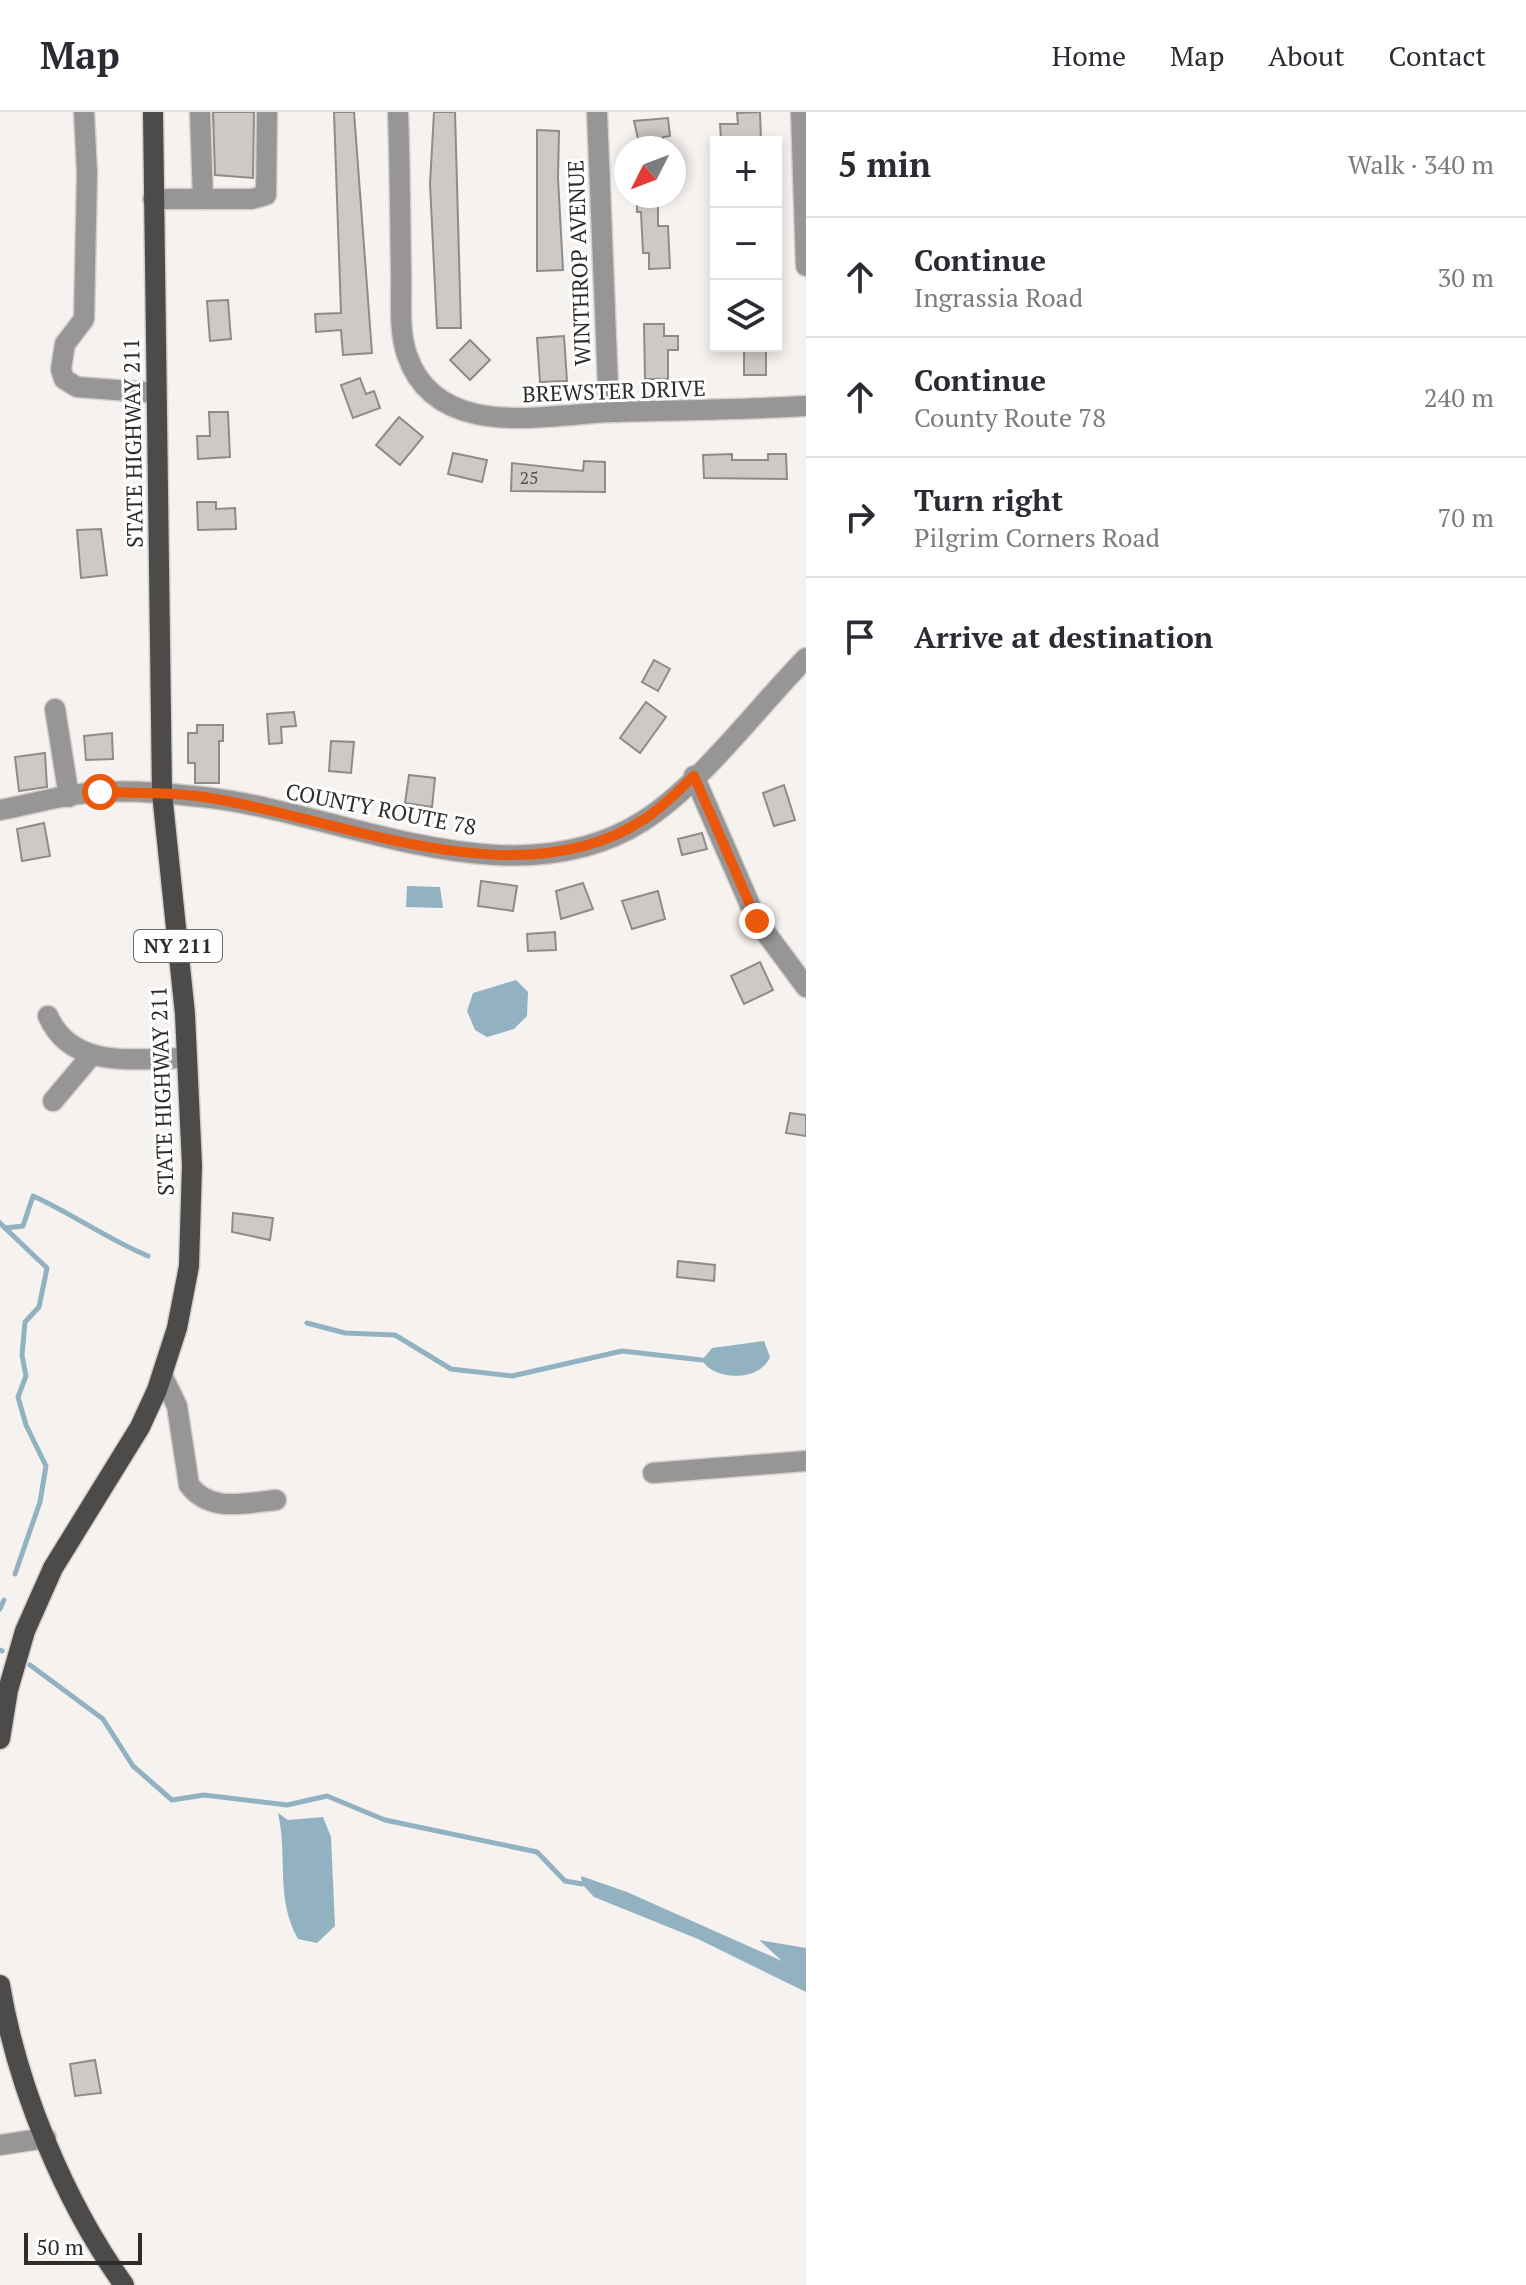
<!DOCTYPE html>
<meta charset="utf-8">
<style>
body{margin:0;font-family:"PT Serif",serif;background:#f7f7f7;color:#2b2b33}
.controls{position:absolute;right:24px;top:24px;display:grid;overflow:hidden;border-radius:0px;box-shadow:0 4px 12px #0003}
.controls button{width:72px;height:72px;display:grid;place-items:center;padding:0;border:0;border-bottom:2px solid #e1e1e2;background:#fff;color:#2b2b33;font:40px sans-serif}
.compass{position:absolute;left:614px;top:24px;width:72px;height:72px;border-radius:50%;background:#fff;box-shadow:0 4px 12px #0003;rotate:228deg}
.scale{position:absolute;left:24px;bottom:20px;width:118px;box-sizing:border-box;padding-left:8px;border:4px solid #2e2d2c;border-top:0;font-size:22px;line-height:28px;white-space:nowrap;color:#2e2d2c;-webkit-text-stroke:6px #fff;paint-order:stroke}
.stop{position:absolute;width:24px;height:24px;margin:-18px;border:6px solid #ea580c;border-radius:50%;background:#fff}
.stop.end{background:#ea580c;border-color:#fff;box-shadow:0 2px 8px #0008}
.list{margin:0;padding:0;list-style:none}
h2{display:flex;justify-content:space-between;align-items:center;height:104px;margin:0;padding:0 32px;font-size:34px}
h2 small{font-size:26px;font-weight:400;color:#7c7c81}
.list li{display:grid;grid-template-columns:52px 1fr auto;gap:24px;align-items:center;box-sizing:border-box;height:120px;padding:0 32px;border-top:2px solid #e1e1e2}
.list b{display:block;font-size:30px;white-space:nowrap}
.list p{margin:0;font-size:26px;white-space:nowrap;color:#7c7c81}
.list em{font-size:26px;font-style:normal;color:#7c7c81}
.icon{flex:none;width:44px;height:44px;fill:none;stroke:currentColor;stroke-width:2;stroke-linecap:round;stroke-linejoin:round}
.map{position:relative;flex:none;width:806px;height:2173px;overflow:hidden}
header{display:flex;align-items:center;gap:48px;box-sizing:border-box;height:112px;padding:0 40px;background:#fff;border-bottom:2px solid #e1e1e2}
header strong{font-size:38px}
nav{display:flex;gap:44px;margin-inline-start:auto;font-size:28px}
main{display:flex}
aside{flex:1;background:#fff}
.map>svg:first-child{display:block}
.water{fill:#93b2c1}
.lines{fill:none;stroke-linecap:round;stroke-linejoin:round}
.stream{stroke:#93b2c1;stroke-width:5}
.building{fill:#ccc9c7;stroke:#8e8b89;stroke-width:2}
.minor-casing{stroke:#d2cfcd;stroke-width:23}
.major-casing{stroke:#d2cfcd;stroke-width:23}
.minor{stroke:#979595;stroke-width:20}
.major{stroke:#4d4b4a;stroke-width:20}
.route{stroke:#ea580c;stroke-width:10}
.labels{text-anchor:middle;stroke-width:6;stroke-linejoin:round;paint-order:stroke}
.number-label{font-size:18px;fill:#565453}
.shield{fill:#fff;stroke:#6d6c6b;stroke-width:2}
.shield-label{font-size:20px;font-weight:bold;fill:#2e2d2c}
.street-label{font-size:22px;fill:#2e2d2c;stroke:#fff}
</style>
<header>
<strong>Map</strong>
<nav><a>Home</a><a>Map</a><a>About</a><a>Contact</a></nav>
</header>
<main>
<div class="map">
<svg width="806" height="2173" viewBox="0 0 806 2173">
<rect width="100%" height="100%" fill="#f6f2f0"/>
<!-- water -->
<g class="water">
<polygon points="407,774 440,775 443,796 406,795"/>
<polygon points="516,868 528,880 527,904 514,917 487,925 475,918 467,899 473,881"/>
<path d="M764 1229 770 1245C761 1269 714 1270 702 1248L712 1236Z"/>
<path d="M278 1701 288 1708 323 1705 331 1725 335 1814 317 1831 298 1827C275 1786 288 1745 278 1701Z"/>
<polygon points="581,1764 627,1780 782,1849 759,1828 806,1836 806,1880 698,1827 594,1785 582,1772"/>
</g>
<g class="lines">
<!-- stream -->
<g class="stream">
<path d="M0 1111 5 1116 23 1114 33 1084C73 1102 107 1127 148 1144"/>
<polyline points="5,1116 47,1156 39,1195 25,1210 22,1243 26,1264 18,1285 26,1313 46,1354 40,1390 15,1462"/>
<polyline points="307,1211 345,1221 395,1223 451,1257 512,1264 622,1239 702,1248"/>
<polyline points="0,1497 4,1488"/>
<polyline points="0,1538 2,1539"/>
<polyline points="30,1553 103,1607 133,1654 172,1688 204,1683 287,1693 327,1684 385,1708 537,1740 565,1769 582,1772"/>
</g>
</g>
<!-- building -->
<g class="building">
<polygon points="213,0 254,0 253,66 215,63"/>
<polygon points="334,0 354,0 372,241 343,243 341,218 316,220 315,202 341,201"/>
<polygon points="434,0 455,0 461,216 437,216 430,72"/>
<polygon points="760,0 761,30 721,26 720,12 738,12 737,1"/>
<polygon points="668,6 670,24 663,25 663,36 640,36 634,9"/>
<polygon points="537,18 559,19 558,66 563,158 537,159"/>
<polygon points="637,84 658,84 658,114 668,114 670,156 649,157 649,141 643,141 641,100 637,100"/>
<polygon points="228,188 231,227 210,229 207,189"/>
<polygon points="644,212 664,212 664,224 678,224 678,238 668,238 668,267 645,267"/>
<polygon points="564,224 567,269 540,270 537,226"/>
<polygon points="470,228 490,248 470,268 450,248"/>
<rect x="744" y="234" width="22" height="29"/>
<polygon points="360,266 366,282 374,279 380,296 353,306 341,273"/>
<polygon points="209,300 228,300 230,345 198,347 197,324 210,324"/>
<polygon points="399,305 423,325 400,353 376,333"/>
<polygon points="453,341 487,348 482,370 448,362"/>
<polygon points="732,342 732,348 768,348 768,342 786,342 787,367 704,366 703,343"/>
<polygon points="584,349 605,350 605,380 511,379 512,351 583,359"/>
<polygon points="197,390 216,390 216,397 235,396 236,417 198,418"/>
<polygon points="101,417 107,463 81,466 77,418"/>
<polygon points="654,548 670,557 658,579 642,570"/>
<polygon points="646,590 666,605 640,641 620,626"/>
<polygon points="294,600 296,614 281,615 282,631 269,632 267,602"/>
<polygon points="197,613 223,613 223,629 219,629 219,671 195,671 195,651 188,651 188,621 197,621"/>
<polygon points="112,621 113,647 86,648 84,624"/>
<polygon points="331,629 354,630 351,661 329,659"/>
<polygon points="45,641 47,675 19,679 15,645"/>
<polygon points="409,663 435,666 432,695 405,691"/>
<polygon points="784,673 795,708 774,714 763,681"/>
<polygon points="44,711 50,744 22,749 17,717"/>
<polygon points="702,721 707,737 682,743 678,727"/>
<polygon points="481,769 517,774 513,799 478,794"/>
<polygon points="583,771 593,797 561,807 556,779"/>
<polygon points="658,779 665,807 632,817 622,789"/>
<polygon points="555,820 556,838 528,839 527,822"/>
<polygon points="760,850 773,878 744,892 731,864"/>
<polygon points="790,1001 806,1003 806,1024 786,1021"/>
<polygon points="233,1101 273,1106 270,1128 232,1120"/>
<polygon points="678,1149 715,1153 714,1169 677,1165"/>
<polygon points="95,1948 101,1981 75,1984 70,1952"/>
</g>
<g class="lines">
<!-- minor casing -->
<g class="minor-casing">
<g id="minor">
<polyline points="84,0 87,61 84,207 65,232 61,257 64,267 77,275 156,281"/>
<polyline points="200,0 203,87"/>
<path d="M398 0C400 53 400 106 401 158 402 185 398 217 407 243 436 329 544 303 611 300 676 298 741 298 806 294"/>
<polyline points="597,0 609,300"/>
<polyline points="801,0 806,154"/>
<polyline points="153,87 252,87 266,83 267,0"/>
<polyline points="55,597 69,685"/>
<polyline points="694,664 757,809 806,875"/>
<path d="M0 698C33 692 68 681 102 680 138 678 175 682 211 686 346 703 514 791 643 709 701 672 757 596 806 546"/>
<path d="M48 904C72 959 137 946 187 946"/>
<polyline points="53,989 90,945"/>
<path d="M162 1263 177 1294 189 1373C210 1401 245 1391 276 1388"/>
<polyline points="653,1361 806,1349"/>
<polyline points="0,2033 46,2026"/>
</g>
</g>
<!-- major casing -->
<g class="major-casing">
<g id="major">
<polyline points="0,1627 8,1578 25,1519 53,1456 140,1315 157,1278 177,1216 189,1154 192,1053 185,902 162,681 153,0"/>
<path d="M0 1873C17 1975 64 2089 124 2173"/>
</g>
</g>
<!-- minor -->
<use href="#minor" class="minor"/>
<!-- major -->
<use href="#major" class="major"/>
</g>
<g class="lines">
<!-- route -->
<path class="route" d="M100 680C139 681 178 680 216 687 345 709 521 788 643 708 662 696 678 679 694 664L757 809"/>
</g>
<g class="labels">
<!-- number labels -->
<g class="number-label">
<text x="529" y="372">25</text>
</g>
<!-- shield labels -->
<rect class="shield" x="134" y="818" width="88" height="32" rx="6"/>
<g class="shield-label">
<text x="178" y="841">NY 211</text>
</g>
<!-- street labels -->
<g class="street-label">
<text transform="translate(579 151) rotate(-92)" y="8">WINTHROP AVENUE</text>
<text transform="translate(614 279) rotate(-2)" y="8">BREWSTER DRIVE</text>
<text transform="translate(133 331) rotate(-91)" y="8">STATE HIGHWAY 211</text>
<text transform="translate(381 697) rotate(11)" y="8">COUNTY ROUTE 78</text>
<text transform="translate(162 979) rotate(-92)" y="8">STATE HIGHWAY 211</text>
</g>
</g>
</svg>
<div class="controls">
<button>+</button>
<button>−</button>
<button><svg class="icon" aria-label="layers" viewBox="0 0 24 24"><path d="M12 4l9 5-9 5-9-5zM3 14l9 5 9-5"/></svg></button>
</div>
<svg class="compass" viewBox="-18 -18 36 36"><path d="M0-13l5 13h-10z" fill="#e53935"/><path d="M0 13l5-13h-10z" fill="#7c7c81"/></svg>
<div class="scale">50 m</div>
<div class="stop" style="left:100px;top:680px"></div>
<div class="stop end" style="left:757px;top:809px"></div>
</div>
<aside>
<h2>5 min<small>Walk · 340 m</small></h2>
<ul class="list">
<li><svg class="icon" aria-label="ahead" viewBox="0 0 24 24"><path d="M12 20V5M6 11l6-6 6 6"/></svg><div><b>Continue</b><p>Ingrassia Road</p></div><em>30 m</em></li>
<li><svg class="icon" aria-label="ahead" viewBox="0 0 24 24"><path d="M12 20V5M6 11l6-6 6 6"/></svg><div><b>Continue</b><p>County Route 78</p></div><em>240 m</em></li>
<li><svg class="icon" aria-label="right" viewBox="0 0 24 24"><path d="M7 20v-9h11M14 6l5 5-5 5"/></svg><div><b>Turn right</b><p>Pilgrim Corners Road</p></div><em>70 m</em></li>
<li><svg class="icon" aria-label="arrive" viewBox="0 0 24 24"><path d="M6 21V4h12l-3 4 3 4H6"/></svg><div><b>Arrive at destination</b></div></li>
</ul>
</aside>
</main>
